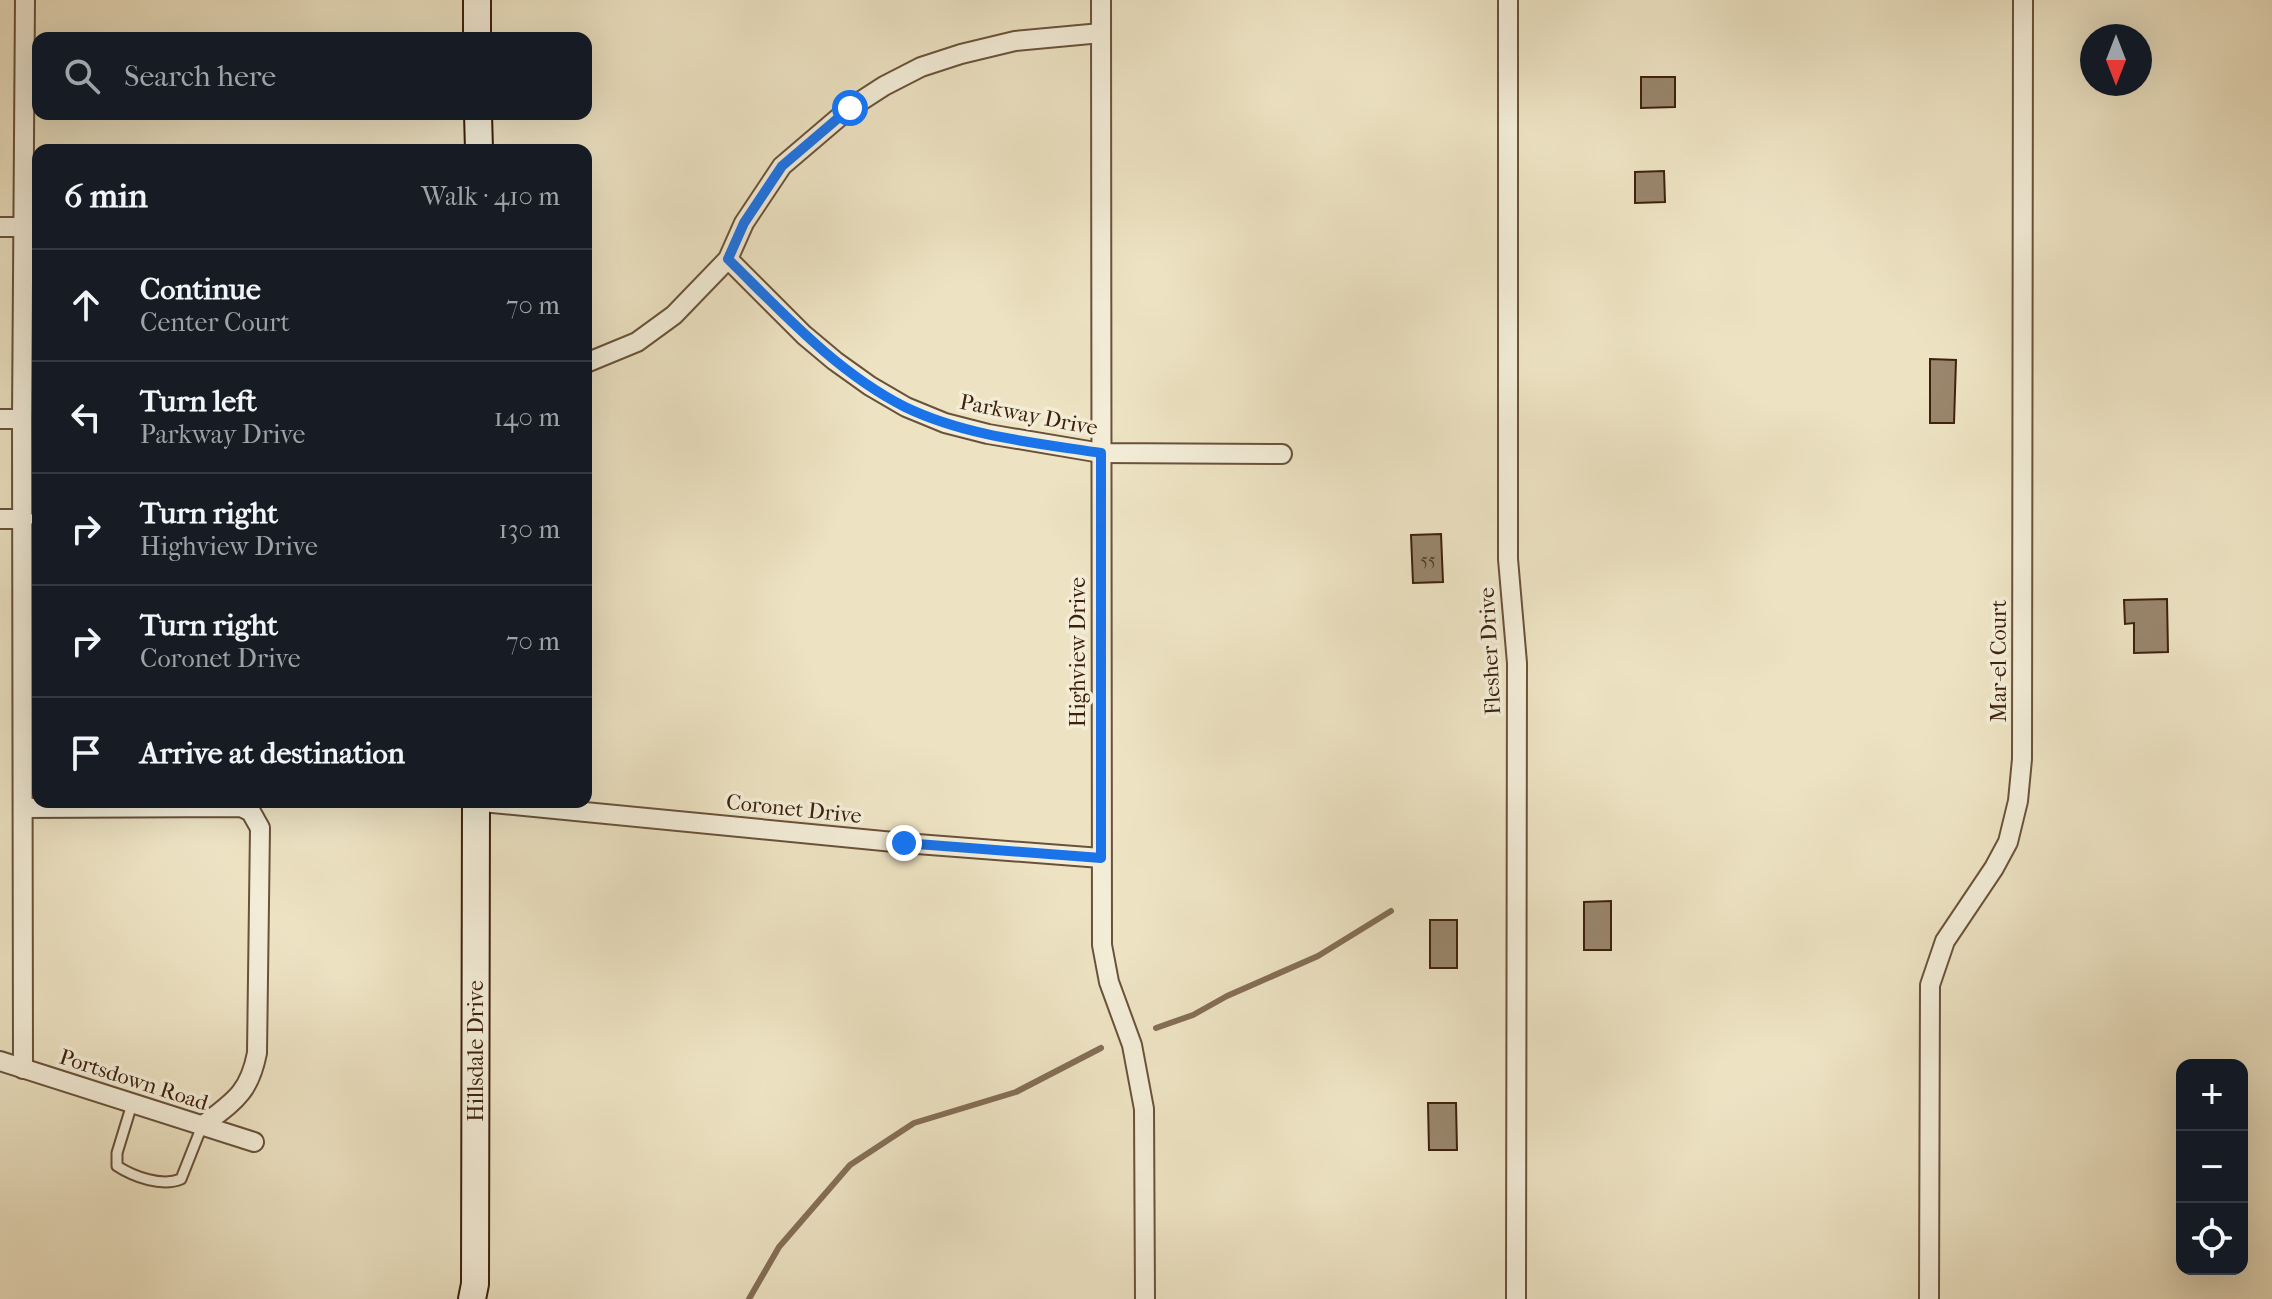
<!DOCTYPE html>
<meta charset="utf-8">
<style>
body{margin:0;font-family:"IM FELL French Canon",serif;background:#20242c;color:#f1f3f6}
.controls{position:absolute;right:24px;bottom:24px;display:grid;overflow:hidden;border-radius:16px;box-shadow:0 8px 32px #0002}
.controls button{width:72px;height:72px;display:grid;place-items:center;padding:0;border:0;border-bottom:2px solid #363941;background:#171b24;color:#f1f3f6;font:40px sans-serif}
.compass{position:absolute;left:2080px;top:24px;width:72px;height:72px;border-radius:50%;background:#171b24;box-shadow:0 8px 32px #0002;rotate:180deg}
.stop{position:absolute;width:24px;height:24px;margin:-18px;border:6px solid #1a73e8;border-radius:50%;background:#fff}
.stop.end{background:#1a73e8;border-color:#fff;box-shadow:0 2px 8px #0008}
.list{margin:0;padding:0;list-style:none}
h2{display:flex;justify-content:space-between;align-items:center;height:104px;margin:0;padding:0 32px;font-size:34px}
h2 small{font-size:26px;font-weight:400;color:#9ea1a6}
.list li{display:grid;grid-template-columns:52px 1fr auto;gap:24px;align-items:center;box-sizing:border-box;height:112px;padding:0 32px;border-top:2px solid #363941}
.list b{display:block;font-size:30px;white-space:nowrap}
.list p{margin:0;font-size:26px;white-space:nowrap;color:#9ea1a6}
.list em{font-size:26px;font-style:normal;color:#9ea1a6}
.icon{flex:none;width:44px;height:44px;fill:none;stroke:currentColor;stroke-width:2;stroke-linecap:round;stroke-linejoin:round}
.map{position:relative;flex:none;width:2272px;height:1299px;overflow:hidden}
.search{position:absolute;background:#171b24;box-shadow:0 8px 32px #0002;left:32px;top:32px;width:560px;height:88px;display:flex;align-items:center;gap:20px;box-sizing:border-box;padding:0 28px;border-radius:16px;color:#9ea1a6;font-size:30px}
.panel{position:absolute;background:#171b24;box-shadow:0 8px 32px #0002;left:32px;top:144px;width:560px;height:664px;border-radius:16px}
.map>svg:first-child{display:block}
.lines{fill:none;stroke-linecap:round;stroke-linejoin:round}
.stream{stroke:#846e55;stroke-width:6}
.building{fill:#99866c;stroke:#3e210d;stroke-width:2}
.lane-casing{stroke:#6a523a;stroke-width:13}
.street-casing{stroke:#6a523a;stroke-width:22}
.secondary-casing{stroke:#3e210d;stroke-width:30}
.lane{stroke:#f3edd8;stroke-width:9}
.street{stroke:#f3edd8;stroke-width:18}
.secondary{stroke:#f3edd8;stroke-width:26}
.route{stroke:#1a73e8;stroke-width:10}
.labels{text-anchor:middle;stroke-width:7;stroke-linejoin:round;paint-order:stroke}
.number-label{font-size:18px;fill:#553a25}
.street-label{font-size:22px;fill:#3e210d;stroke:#f3edd8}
</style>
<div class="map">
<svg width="2272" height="1299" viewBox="0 0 2272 1299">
<rect width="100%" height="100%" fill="#ede3c3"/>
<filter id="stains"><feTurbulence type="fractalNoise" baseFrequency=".0025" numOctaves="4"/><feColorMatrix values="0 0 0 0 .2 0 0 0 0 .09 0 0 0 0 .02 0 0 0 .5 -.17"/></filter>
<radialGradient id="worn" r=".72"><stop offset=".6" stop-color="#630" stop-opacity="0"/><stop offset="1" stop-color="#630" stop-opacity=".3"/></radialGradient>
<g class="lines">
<!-- stream -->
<g class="stream">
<polyline points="1156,1028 1193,1015 1227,996 1318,956 1391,911"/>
<polyline points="749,1299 779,1247 850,1165 914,1123 1016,1092 1101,1048"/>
</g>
</g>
<!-- building -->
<g class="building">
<polygon points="1641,77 1675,77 1675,107 1641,108"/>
<polygon points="1664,171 1665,202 1635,203 1635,172"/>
<polygon points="1930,359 1956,360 1954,423 1930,423"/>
<polygon points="1441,534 1443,582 1413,583 1411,535"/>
<polygon points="2167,599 2168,652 2134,653 2134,623 2125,624 2124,600"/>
<polygon points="1611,901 1611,950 1584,950 1584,902"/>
<rect x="1430" y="920" width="27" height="48"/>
<polygon points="1428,1103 1456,1103 1457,1150 1429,1150"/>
</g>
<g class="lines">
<!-- lane casing -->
<g class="lane-casing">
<path id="lane" d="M132 1104 117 1153V1166C134 1177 162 1187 181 1179L202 1126"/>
</g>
<!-- street casing -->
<g class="street-casing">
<g id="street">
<polyline points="1101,0 1102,945 1109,982 1132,1045 1144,1109 1145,1299"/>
<polyline points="1508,0 1508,559 1517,663 1516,1299"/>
<polyline points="0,227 25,227"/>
<polyline points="728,259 804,335 835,361 870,386 906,407 945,423 988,434 1101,453 1282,454"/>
<polyline points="586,363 637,342 674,315 728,259 744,223 782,166 850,108 884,86 921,67 961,54 1015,41 1101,33"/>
<polyline points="0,419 22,419"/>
<polyline points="0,519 24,519"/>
<polyline points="482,802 904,843 1101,858"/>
<path d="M23 808 241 807 251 812 260 828 257 1053C249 1094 233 1102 202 1126"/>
<polyline points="0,1061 254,1142"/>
<polyline points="23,1069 22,419 25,0"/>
<polyline points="1929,1299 1930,985 1945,941 1994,868 2008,842 2018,801 2022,759 2023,0"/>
</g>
</g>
<!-- secondary casing -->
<g class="secondary-casing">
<g id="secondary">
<polyline points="477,0 477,38"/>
<polyline points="478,114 479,150"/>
<polyline points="472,1299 475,1284 476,802"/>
</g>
</g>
<!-- lane -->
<use href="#lane" class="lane"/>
<!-- street -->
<use href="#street" class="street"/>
<!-- secondary -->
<use href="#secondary" class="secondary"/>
</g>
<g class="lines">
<!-- route -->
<path class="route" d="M850 108 782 166 744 223 728 259C783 313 836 372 905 407 965 436 1036 443 1101 453V858L904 843"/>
</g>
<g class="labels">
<!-- number labels -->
<g class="number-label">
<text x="1428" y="566">55</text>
</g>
<!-- street labels -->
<g class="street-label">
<text transform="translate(1029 414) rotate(11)" y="8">Parkway Drive</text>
<text transform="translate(1489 651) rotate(-93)" y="8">Flesher Drive</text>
<text transform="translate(1077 652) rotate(-90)" y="8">Highview Drive</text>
<text transform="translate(1998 661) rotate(-90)" y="8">Mar-el Court</text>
<text transform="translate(794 808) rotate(6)" y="8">Coronet Drive</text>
<text transform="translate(475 1051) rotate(-90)" y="8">Hillsdale Drive</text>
<text transform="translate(134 1079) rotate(18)" y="8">Portsdown Road</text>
</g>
</g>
<rect width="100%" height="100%" filter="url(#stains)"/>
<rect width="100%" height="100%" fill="url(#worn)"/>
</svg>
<div class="controls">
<button>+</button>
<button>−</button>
<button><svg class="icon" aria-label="locate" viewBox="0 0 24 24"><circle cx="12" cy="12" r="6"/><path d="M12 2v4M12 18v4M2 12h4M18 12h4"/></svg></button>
</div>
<svg class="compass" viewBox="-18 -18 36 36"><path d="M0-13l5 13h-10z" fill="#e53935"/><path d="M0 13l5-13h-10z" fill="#9ea1a6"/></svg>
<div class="stop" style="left:850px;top:108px"></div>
<div class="stop end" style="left:904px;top:843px"></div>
<div class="search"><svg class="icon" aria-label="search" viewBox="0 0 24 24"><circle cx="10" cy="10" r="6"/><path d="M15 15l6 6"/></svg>Search here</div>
<section class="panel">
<h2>6 min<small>Walk · 410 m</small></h2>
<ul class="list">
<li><svg class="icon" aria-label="ahead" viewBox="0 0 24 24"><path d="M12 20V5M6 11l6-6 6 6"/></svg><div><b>Continue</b><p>Center Court</p></div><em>70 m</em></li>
<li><svg class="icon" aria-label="left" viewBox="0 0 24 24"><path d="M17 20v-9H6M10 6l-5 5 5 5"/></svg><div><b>Turn left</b><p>Parkway Drive</p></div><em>140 m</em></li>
<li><svg class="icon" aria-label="right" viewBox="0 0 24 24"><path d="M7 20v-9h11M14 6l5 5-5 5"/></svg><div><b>Turn right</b><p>Highview Drive</p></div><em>130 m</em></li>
<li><svg class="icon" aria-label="right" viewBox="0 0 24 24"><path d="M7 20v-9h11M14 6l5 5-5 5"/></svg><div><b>Turn right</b><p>Coronet Drive</p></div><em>70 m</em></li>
<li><svg class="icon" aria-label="arrive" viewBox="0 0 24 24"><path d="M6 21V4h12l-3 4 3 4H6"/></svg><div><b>Arrive at destination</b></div></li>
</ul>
</section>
</div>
